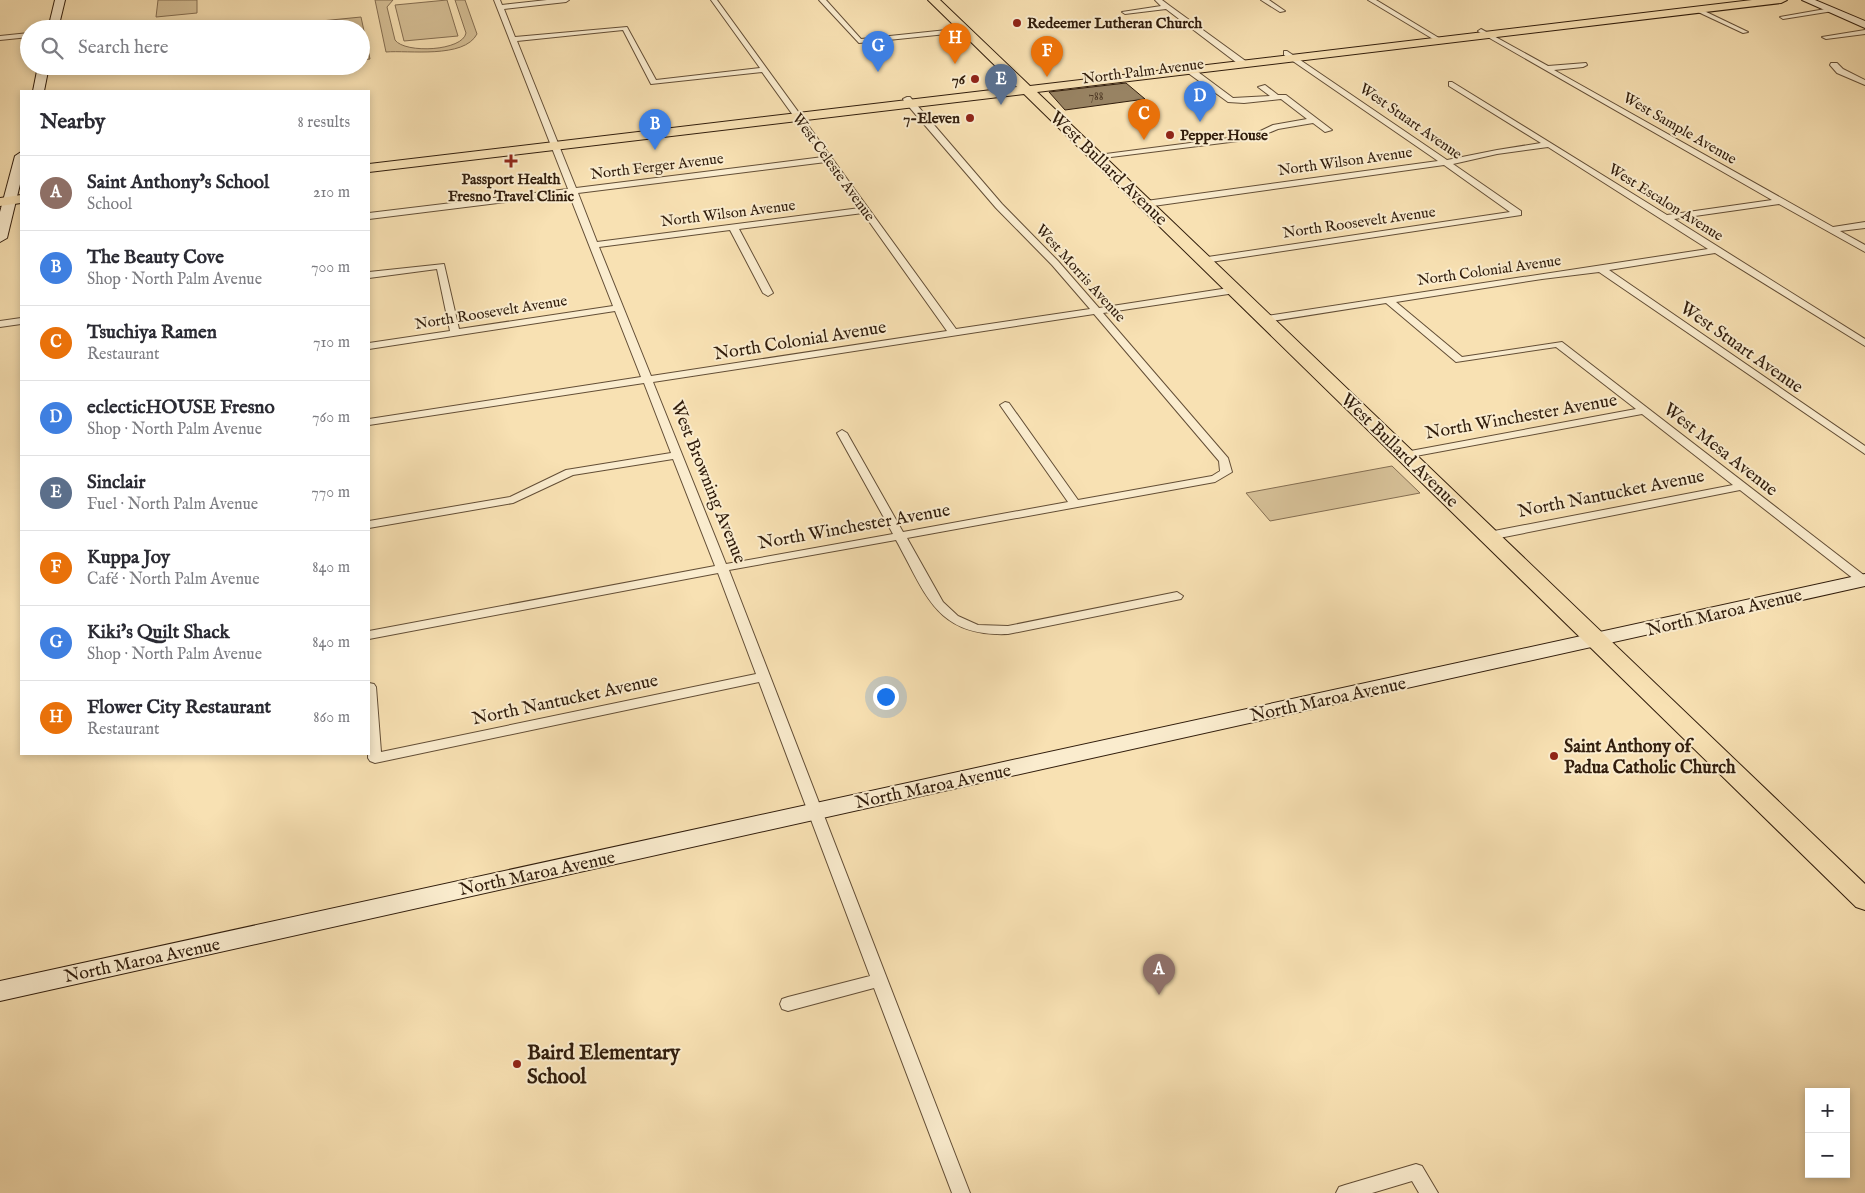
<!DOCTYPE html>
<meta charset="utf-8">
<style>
body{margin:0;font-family:"IM FELL English",serif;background:#f2f2f3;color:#2b2b33}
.controls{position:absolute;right:15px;bottom:15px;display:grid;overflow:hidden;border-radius:0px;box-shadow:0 2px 8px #0003}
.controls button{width:45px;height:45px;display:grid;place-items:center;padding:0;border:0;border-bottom:1px solid #e1e1e2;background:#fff;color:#2b2b33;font:25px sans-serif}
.you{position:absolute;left:885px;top:696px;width:18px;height:18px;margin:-12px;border:4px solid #fff;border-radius:50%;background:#1a73e8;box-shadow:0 0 0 8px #1a73e833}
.badge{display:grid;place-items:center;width:32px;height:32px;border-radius:50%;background:#8f2418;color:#fff;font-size:16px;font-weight:700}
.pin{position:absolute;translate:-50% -41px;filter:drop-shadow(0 1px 2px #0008)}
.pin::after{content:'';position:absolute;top:26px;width:18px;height:15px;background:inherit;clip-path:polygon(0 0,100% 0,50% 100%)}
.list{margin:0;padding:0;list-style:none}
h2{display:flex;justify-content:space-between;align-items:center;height:65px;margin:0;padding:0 20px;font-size:21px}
h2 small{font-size:16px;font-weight:400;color:#7c7c81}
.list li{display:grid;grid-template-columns:32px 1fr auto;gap:15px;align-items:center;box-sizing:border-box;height:75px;padding:0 20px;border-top:1px solid #e1e1e2}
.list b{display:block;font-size:19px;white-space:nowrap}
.list p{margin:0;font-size:16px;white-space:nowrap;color:#7c7c81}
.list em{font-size:16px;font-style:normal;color:#7c7c81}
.icon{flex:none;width:28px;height:28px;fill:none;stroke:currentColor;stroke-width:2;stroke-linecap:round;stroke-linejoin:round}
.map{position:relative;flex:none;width:1865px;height:1193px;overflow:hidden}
.search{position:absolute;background:#fff;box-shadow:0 2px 8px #0003;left:20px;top:20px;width:350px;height:55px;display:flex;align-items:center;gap:12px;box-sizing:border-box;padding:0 18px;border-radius:28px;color:#7c7c81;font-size:19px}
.panel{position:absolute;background:#fff;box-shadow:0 2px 8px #0003;left:20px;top:90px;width:350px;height:665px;border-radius:0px}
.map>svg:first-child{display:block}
.green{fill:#d6c097;stroke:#846e52}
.building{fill:#988363;stroke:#311d0c}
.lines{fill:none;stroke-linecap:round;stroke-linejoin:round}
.street-casing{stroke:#634e36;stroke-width:2}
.secondary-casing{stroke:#311d0c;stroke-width:2}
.primary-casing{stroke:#311d0c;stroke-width:2}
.street{fill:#faecce;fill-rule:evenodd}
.secondary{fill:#faecce;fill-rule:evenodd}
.primary{fill:#f8e1b3;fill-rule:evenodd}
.poi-dot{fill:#8f2418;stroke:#faecce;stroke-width:2}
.labels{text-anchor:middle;stroke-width:4;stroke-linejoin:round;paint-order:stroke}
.far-number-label{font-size:12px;fill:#4b3622}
.far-poi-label{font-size:15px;font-weight:bold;fill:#311d0c;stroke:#faecce;text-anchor:start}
.far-street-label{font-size:15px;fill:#311d0c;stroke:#faecce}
.street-label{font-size:18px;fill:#311d0c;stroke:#faecce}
.poi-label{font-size:18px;font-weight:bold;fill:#311d0c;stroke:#faecce;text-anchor:start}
.near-poi-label{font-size:21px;font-weight:bold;fill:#311d0c;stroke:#faecce;text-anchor:start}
</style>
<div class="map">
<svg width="1865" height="1193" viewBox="0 0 1865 1193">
<rect width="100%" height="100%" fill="#f8e1b3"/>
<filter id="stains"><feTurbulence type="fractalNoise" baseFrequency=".004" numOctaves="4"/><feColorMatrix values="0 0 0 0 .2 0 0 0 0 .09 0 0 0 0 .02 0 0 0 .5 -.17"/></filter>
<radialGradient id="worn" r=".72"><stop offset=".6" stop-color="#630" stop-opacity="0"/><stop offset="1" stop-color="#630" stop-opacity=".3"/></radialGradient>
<!-- green -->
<g class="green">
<polygon points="158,0 197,0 197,13 156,17"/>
<path d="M375 0H393L387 7 395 40C405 54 463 51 466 33L455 0H465L477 34C464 59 408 50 386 52Z"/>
<polygon points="447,0 458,36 404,41 395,5"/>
<polygon points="361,17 370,59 361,60 361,29 322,29 321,21"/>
<polygon points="1392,466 1420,493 1270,521 1246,493"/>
</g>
<!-- building -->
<polygon class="building" points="1126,83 1145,99 1065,110 1049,92"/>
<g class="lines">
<!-- street casing -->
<g class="street-casing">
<g id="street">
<path d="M494 0H500L502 5 547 0H569L566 2 504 9 515 37 627 27 656 80 760 68 711 0H717L956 329 1090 309 1052 265 996 208 904 101 903 99 907 97H910L1002 204 1058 261 1099 308 1235 287 1240 290 1235 293 1103 313 1228 458 1232 472 1215 482 907 538 943 602 958 616 978 625 1008 626 1177 592 1183 596 1181 599 1008 634C936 637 926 594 896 540L729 570 970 1193H952L874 988 788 1011 782 1009 780 1004 782 999 788 997 870 976 759 682 375 763 370 761 368 758 369 683 374 684 376 687 381 752 756 674 718 573 369 639V631L715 566 673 459 573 475 513 503 369 528V521L510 497 566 470 671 453 644 383 369 425V419L641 377 615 311 369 349V343L450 331 437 269 369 278V272L444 264 459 329 613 306 569 194 369 219V213L568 189ZM623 30 651 84 762 72 823 157 576 188 517 41ZM826 162 860 208 597 242 578 193ZM863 213 947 331 651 376 599 247 730 230 763 293 768 296 773 293 739 229ZM1094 314 1219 461 1220 471 1212 476 1078 500 1009 403 1005 402 1000 405 1068 502 903 532 847 433 842 430 837 433 893 534 726 564 653 382Z"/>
<polygon points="819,0 826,0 861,39 966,28 969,30 966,32 859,43"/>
<polygon points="1155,0 1162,0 1170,6 1247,62 1247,66 1241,66 1166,9 1125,14 1122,12 1161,6"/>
<polygon points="1261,0 1269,0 1285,11 1280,12"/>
<polygon points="1368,0 1376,0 1444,41 1438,42"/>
<polygon points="1831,8 1833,9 1833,11 1783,19 1780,17"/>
<polygon points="1696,9 1700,9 1748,32 1743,33 1696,11"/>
<polygon points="1481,29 1548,66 1586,63 1587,65 1583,67 1554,70 1833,227 1865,222 1865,228 1840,231 1865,245 1865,252 1779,204 1674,219 1865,339 1865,346 1715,253 1609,270 1865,446 1865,454 1599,272 1542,279 1396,302 1462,357 1562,342 1865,576 1865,583 1859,583 1740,490 1489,540 1485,539 1483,536 1485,533 1489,532 1733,485 1642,414 1405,458 1401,457 1399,455 1401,453 1405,452 1636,409 1556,347 1456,362 1386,303 1266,322 1261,319 1266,316 1708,249 1548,147 1497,154 1453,164 1521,211 1521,215 1204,263 1201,262 1201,258 1510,212 1444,165 1146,207 1142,204 1146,201 1438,161 1284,55 1284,51 1287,51 1447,160 1497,150 1541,143 1449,86 1449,82 1452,82 1667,215 1772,200 1479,32 1478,31"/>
<polygon points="1865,30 1865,34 1826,39 1822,37"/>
<polygon points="29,33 29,37 0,40 0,36"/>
<polygon points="1831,63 1837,63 1843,69 1865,80 1865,85 1837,73 1830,65"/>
<polygon points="1188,69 1194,69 1233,98 1270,96 1258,87 1265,85 1278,95 1286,95 1332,130 1325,132 1313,123 1278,129 1254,139 1095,159 1095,155 1098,155 1252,135 1273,125 1307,119 1281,99 1244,103 1228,102 1188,73"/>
<polygon points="21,318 21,324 0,327 0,321"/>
<polygon points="1416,1164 1422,1166 1438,1193 1419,1193 1412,1181 1372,1193 1336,1193 1339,1187 1345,1185"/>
</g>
</g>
<!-- secondary casing -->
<g class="secondary-casing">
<g id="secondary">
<polygon points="55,0 65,0 58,29 48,29"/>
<polygon points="1802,0 1815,0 1865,21 1865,28"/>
<polygon points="38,66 49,66 44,91 33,91"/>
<polygon points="21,152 21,180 7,238 0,242 0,212 15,156"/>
<polygon points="1865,574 1865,586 0,1001 0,981"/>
</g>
</g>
<!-- primary casing -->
<g class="primary-casing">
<g id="primary">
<polygon points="928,0 940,0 1030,86 1752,0 1787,0 1781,3 1037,92 1865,884 1865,910 1856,907 1024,94 369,172 369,164 1017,87"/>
<polygon points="21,195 21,203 0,206 0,198"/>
</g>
</g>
<!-- street -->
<use href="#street" class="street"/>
<!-- secondary -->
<use href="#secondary" class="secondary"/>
<!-- primary -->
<use href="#primary" class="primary"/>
</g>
<!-- markers -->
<g class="poi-dot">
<circle cx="1017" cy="23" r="5"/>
<circle cx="975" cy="79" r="5"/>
<circle cx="970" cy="118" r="5"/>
<circle cx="1170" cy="135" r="5"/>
<path d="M508.5 153.5h5v5h5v5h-5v5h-5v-5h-5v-5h5z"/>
<circle cx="1554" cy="756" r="5"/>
<circle cx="517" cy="1064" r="5"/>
</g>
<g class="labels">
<!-- far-number labels -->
<g class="far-number-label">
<text x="1096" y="100">788</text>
</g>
<!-- far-poi labels -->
<g class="far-poi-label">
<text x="1027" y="28">Redeemer Lutheran Church</text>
<text x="965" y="84" text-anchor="end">76</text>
<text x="960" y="123" text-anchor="end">7-Eleven</text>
<text x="1180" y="140">Pepper House</text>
<text x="511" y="184" text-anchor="middle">Passport Health<tspan x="511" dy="17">Fresno Travel Clinic</tspan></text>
</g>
<!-- far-street labels -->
<g class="far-street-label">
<text transform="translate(1143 71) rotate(-7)" y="5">North Palm Avenue</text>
<text transform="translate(1411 121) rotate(35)" y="5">West Stuart Avenue</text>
<text transform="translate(1680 128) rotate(30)" y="5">West Sample Avenue</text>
<text transform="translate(1345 161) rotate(-8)" y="5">North Wilson Avenue</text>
<text transform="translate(657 166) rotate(-7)" y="5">North Ferger Avenue</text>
<text transform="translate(834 167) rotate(54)" y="5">West Celeste Avenue</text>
<text transform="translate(1666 202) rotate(32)" y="5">West Escalon Avenue</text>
<text transform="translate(728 213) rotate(-7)" y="5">North Wilson Avenue</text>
<text transform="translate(1359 222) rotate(-8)" y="5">North Roosevelt Avenue</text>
<text transform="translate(1489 270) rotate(-8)" y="5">North Colonial Avenue</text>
<text transform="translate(1081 273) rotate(48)" y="5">West Morris Avenue</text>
<text transform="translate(491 312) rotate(-9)" y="5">North Roosevelt Avenue</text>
</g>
<!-- street labels -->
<g class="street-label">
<text transform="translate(1109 168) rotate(44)" y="6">West Bullard Avenue</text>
<text transform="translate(800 340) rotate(-9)" y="6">North Colonial Avenue</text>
<text transform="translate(1742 347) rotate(35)" y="6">West Stuart Avenue</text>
<text transform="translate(1521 416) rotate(-10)" y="6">North Winchester Avenue</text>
<text transform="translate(1721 449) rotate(38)" y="6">West Mesa Avenue</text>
<text transform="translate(1400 450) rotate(44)" y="6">West Bullard Avenue</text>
<text transform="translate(709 482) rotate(68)" y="6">West Browning Avenue</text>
<text transform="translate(1611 493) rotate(-11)" y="6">North Nantucket Avenue</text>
<text transform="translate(854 526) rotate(-10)" y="6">North Winchester Avenue</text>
<text transform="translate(1724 612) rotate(-13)" y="6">North Maroa Avenue</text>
<text transform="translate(565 699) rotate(-12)" y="6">North Nantucket Avenue</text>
<text transform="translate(1328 699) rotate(-12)" y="6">North Maroa Avenue</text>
<text transform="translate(933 786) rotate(-12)" y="6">North Maroa Avenue</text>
<text transform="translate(537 873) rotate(-12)" y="6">North Maroa Avenue</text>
<text transform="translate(142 960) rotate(-12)" y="6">North Maroa Avenue</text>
</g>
<!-- poi labels -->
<g class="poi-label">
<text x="1564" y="752">Saint Anthony of<tspan x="1564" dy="21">Padua Catholic Church</tspan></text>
</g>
<!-- near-poi labels -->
<g class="near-poi-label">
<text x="527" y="1059">Baird Elementary<tspan x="527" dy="24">School</tspan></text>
</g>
</g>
<rect width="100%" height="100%" filter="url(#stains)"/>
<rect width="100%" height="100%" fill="url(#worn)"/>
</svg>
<div class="controls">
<button>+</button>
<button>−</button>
</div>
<div class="you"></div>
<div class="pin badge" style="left:1159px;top:995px;background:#8d6e63">A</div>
<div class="pin badge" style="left:655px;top:150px;background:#3f7fe0">B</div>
<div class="pin badge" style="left:1144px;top:140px;background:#e8710a">C</div>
<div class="pin badge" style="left:1200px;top:122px;background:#3f7fe0">D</div>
<div class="pin badge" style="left:1001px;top:105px;background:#5c6f8a">E</div>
<div class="pin badge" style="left:1047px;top:77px;background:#e8710a">F</div>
<div class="pin badge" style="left:878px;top:72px;background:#3f7fe0">G</div>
<div class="pin badge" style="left:955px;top:64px;background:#e8710a">H</div>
<div class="search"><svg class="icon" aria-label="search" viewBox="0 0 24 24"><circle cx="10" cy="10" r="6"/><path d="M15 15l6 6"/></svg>Search here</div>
<section class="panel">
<h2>Nearby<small>8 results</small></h2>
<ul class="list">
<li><span class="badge" style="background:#8d6e63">A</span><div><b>Saint Anthony's School</b><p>School</p></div><em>210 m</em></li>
<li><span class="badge" style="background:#3f7fe0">B</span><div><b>The Beauty Cove</b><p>Shop · North Palm Avenue</p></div><em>700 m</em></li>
<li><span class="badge" style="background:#e8710a">C</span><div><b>Tsuchiya Ramen</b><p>Restaurant</p></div><em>710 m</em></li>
<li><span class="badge" style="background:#3f7fe0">D</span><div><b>eclecticHOUSE Fresno</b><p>Shop · North Palm Avenue</p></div><em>760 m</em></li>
<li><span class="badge" style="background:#5c6f8a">E</span><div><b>Sinclair</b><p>Fuel · North Palm Avenue</p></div><em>770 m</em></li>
<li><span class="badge" style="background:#e8710a">F</span><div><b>Kuppa Joy</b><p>Café · North Palm Avenue</p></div><em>840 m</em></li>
<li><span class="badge" style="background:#3f7fe0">G</span><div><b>Kiki's Quilt Shack</b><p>Shop · North Palm Avenue</p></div><em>840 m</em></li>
<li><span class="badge" style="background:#e8710a">H</span><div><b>Flower City Restaurant</b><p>Restaurant</p></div><em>860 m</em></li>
</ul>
</section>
</div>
